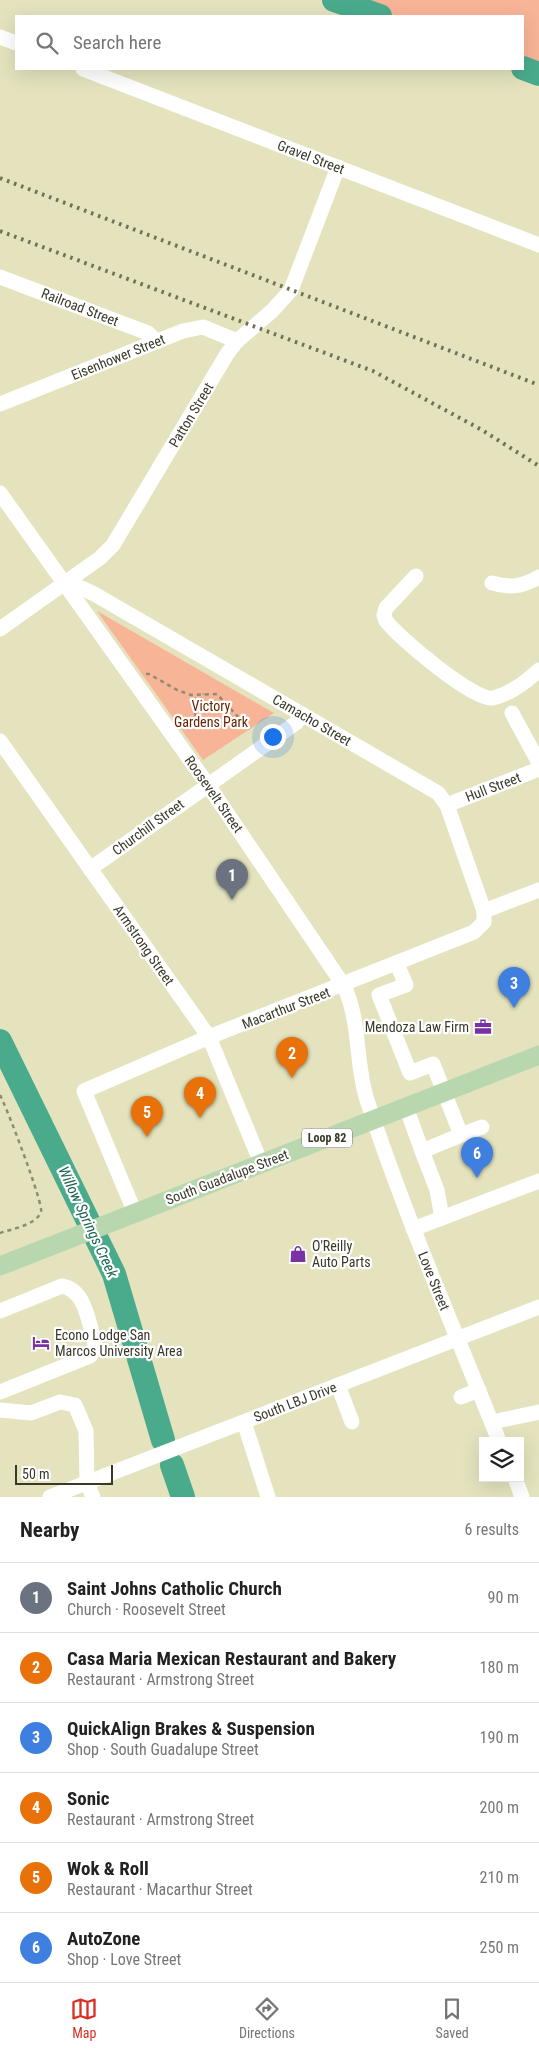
<!DOCTYPE html>
<meta charset="utf-8">
<style>
body{margin:0;font-family:"Roboto Condensed",sans-serif;background:#f6f6f6;color:#222}
.controls{position:absolute;right:15px;bottom:15px;display:grid;overflow:hidden;border-radius:0px;box-shadow:0 5px 20px #0002}
.controls button{width:45px;height:45px;display:grid;place-items:center;padding:0;border:0;border-bottom:1px solid #e0e0e0;background:#fff;color:#222;font:25px sans-serif}
.scale{position:absolute;left:15px;bottom:12px;width:98px;box-sizing:border-box;padding-left:5px;border:2px solid #39392a;border-top:0;font-size:14px;line-height:18px;white-space:nowrap;color:#39392a;-webkit-text-stroke:4px #fff;paint-order:stroke}
.you{position:absolute;left:272px;top:736px;width:18px;height:18px;margin:-12px;border:4px solid #fff;border-radius:50%;background:#1a73e8;box-shadow:0 0 0 8px #1a73e833}
.badge{display:grid;place-items:center;width:32px;height:32px;border-radius:50%;background:#d93025;color:#fff;font-size:16px;font-weight:700}
.pin{position:absolute;translate:-50% -41px;filter:drop-shadow(0 1px 2px #0008)}
.pin::after{content:'';position:absolute;top:26px;width:18px;height:15px;background:inherit;clip-path:polygon(0 0,100% 0,50% 100%)}
.list{margin:0;padding:0;list-style:none}
h2{display:flex;justify-content:space-between;align-items:center;height:65px;margin:0;padding:0 20px;font-size:21px}
h2 small{font-size:16px;font-weight:400;color:#767676}
.list li{display:grid;grid-template-columns:32px 1fr auto;gap:15px;align-items:center;box-sizing:border-box;height:70px;padding:0 20px;border-top:1px solid #e0e0e0}
.list b{display:block;font-size:19px;white-space:nowrap}
.list p{margin:0;font-size:16px;white-space:nowrap;color:#767676}
.list em{font-size:16px;font-style:normal;color:#767676}
.icon{flex:none;width:28px;height:28px;fill:none;stroke:currentColor;stroke-width:2;stroke-linecap:round;stroke-linejoin:round}
.map{position:relative;flex:none;width:539px;height:1497px;overflow:hidden}
.search{position:absolute;background:#fff;box-shadow:0 5px 20px #0002;left:15px;right:15px;top:15px;height:55px;display:flex;align-items:center;gap:12px;box-sizing:border-box;padding:0 18px;border-radius:0px;color:#767676;font-size:19px}
.sheet{height:485px;background:#fff}
nav{display:flex;justify-content:space-around;align-items:center;box-sizing:border-box;height:70px;border-top:1px solid #e0e0e0;background:#fff;font-size:14px;color:#767676}
nav a{display:grid;justify-items:center;gap:2px}
nav .on{color:#d93025}
.map>svg:first-child{display:block}
.green{fill:#f8b497}
.lines{fill:none;stroke-linecap:round;stroke-linejoin:round}
.river{stroke:#4aab8c;stroke-width:24}
.path{stroke:#8c8c72;stroke-width:2.5;stroke-dasharray:4 4;stroke-linecap:butt}
.minor{stroke:#fff;stroke-width:15}
.major{stroke:#b9d7af;stroke-width:19}
.rail{stroke:#707059;stroke-width:4;stroke-dasharray:2.5 5;stroke-linecap:butt}
.labels{text-anchor:middle;stroke-width:4.5;stroke-linejoin:round;paint-order:stroke}
.shield{fill:#fff;stroke:#74746a;stroke-width:1}
.shield-label{font-size:12px;font-weight:bold;fill:#39392a}
.street-label{font-size:14px;fill:#39392a;stroke:#fff}
.park-label{font-size:14px;fill:#672400;stroke:#fff}
.poi-label{font-size:14px;fill:#39392a;stroke:#fff;text-anchor:start}
.water-label{font-size:15px;font-style:italic;fill:#1b6650;stroke:#fff}
</style>
<div class="map">
<svg width="539" height="1497" viewBox="0 0 539 1497">
<rect width="100%" height="100%" fill="#e4e3be"/>
<!-- green -->
<g class="green">
<polygon points="343,0 539,0 539,74 523,68 523,16 386,16"/>
<polygon points="97,611 274,713 203,760"/>
</g>
<g class="lines">
<!-- river -->
<g class="river">
<polyline points="334,0 380,16"/>
<polyline points="523,68 539,74"/>
<polyline points="0,1041 114,1274 163,1440"/>
<polyline points="172,1465 183,1497"/>
</g>
<!-- path -->
<g class="path">
<polyline points="146,674 149,674 177,690 191,695 217,694 252,732"/>
<polyline points="196,724 195,708 204,694"/>
<path d="M0 1095C7 1108 44 1205 41 1212 36 1225 12 1229 0 1233"/>
</g>
<!-- minor -->
<g class="minor">
<polyline points="0,37 16,43"/>
<polyline points="83,69 539,245"/>
<polyline points="0,277 148,333 157,342"/>
<polyline points="0,404 183,331 203,327 237,341"/>
<path d="M0 493 208 785 344 986C361 1022 355 1063 367 1100 405 1216 454 1328 499 1441"/>
<path d="M416 576 386 608 384 615 386 621C399 638 475 702 493 698 511 694 526 682 539 670"/>
<polyline points="65,583 84,589 96,595 438,793 447,805 484,911 484,922 474,932 209,1037 84,1091 135,1213"/>
<path d="M492 583C511 588 521 587 539 577"/>
<polyline points="0,629 100,558 113,545 227,354 237,341 272,311 291,290 338,167"/>
<polyline points="512,713 539,763"/>
<polyline points="0,741 209,1037 261,1163"/>
<polyline points="447,805 539,769"/>
<polyline points="90,869 296,723 302,714"/>
<polyline points="484,911 539,890"/>
<polyline points="397,964 406,985 379,995 410,1073 433,1064 461,1135 422,1151 406,1107"/>
<polyline points="461,1135 482,1127"/>
<polyline points="422,1151 437,1190 442,1218"/>
<polyline points="413,1229 539,1181"/>
<path d="M0 1311 62 1286C85 1290 88 1320 94 1340L95 1347 90 1356 0 1392"/>
<polyline points="338,1385 352,1422"/>
<polyline points="461,1397 479,1390"/>
<polyline points="0,1410 31,1413 60,1402 75,1405 86,1431 87,1483 93,1497"/>
<polyline points="244,1422 268,1497"/>
<polyline points="492,1422 539,1412"/>
<polyline points="515,1478 522,1497"/>
<polyline points="50,1497 539,1307"/>
</g>
<!-- major -->
<polyline class="major" points="0,1266 539,1055"/>
<!-- rail -->
<g class="rail">
<polyline points="0,178 539,385"/>
<polyline points="0,231 373,371 482,430 539,466"/>
</g>
</g>
<!-- icons -->
<defs>
<g id="office-bare" transform="scale(1.35)"><path d="M-6-3h4V-5.5h4V-3h4V5H-6ZM-1-4.5V-3h2v-1.5ZM-6 0V1H6V0Z" fill="#7931a3" stroke="#fff" stroke-width="2.5" paint-order="stroke"/></g>
<g id="shop-bare" transform="scale(1.35)"><path d="M-5-2.5h2.3a2.7 3.5 0 0 1 5.4 0H5L5.5 6h-11ZM-1.5-2.5h3a1.5 2.3 0 0 0-3 0Z" fill="#7931a3" stroke="#fff" stroke-width="2.5" paint-order="stroke"/></g>
<g id="hotel-bare" transform="scale(1.35)"><path d="M-6-4.5h1.5V1H6V5H4.5V3h-9V5H-6ZM-4 0a1.8 1.8 0 1 1 3.6 0ZM.5 0V-2.5h3Q6-2.5 6 0Z" fill="#7931a3" stroke="#fff" stroke-width="2.5" paint-order="stroke"/></g>
</defs>
<g fill-rule="evenodd">
<use href="#office-bare" x="483" y="1027"/>
<use href="#shop-bare" x="298" y="1254"/>
<use href="#hotel-bare" x="41" y="1343"/>
</g>
<g class="labels">
<!-- shield labels -->
<rect class="shield" x="302" y="1128.5" width="50" height="19" rx="4"/>
<g class="shield-label">
<text x="327" y="1142">Loop 82</text>
</g>
<!-- street labels -->
<g class="street-label">
<text transform="translate(311 157) rotate(21)" y="5">Gravel Street</text>
<text transform="translate(80 307) rotate(21)" y="5">Railroad Street</text>
<text transform="translate(118 357) rotate(-22)" y="5">Eisenhower Street</text>
<text transform="translate(191 415) rotate(-59)" y="5">Patton Street</text>
<text transform="translate(312 720) rotate(30)" y="5">Camacho Street</text>
<text transform="translate(493 787) rotate(-21)" y="5">Hull Street</text>
<text transform="translate(214 794) rotate(55)" y="5">Roosevelt Street</text>
<text transform="translate(148 827) rotate(-36)" y="5">Churchill Street</text>
<text transform="translate(144 945) rotate(55)" y="5">Armstrong Street</text>
<text transform="translate(286 1008) rotate(-21)" y="5">Macarthur Street</text>
<text transform="translate(227 1177) rotate(-21)" y="5">South Guadalupe Street</text>
<text transform="translate(434 1281) rotate(68)" y="5">Love Street</text>
<text transform="translate(295 1402) rotate(-21)" y="5">South LBJ Drive</text>
</g>
<!-- park labels -->
<g class="park-label">
<text x="211" y="711">Victory<tspan x="211" dy="16">Gardens Park</tspan></text>
</g>
<!-- poi labels -->
<g class="poi-label">
<text x="469" y="1032" text-anchor="end">Mendoza Law Firm</text>
<text x="312" y="1251">O'Reilly<tspan x="312" dy="16">Auto Parts</tspan></text>
<text x="55" y="1340">Econo Lodge San<tspan x="55" dy="16">Marcos University Area</tspan></text>
</g>
<!-- water labels -->
<g class="water-label">
<text transform="translate(88 1222) rotate(65)" y="5">Willow Springs Creek</text>
</g>
</g>
</svg>
<div class="controls">
<button><svg class="icon" aria-label="layers" viewBox="0 0 24 24"><path d="M12 4l9 5-9 5-9-5zM3 14l9 5 9-5"/></svg></button>
</div>
<div class="scale">50 m</div>
<div class="you"></div>
<div class="pin badge" style="left:232px;top:900px;background:#6b7280">1</div>
<div class="pin badge" style="left:292px;top:1078px;background:#e8710a">2</div>
<div class="pin badge" style="left:514px;top:1008px;background:#3f7fe0">3</div>
<div class="pin badge" style="left:200px;top:1118px;background:#e8710a">4</div>
<div class="pin badge" style="left:147px;top:1137px;background:#e8710a">5</div>
<div class="pin badge" style="left:477px;top:1178px;background:#3f7fe0">6</div>
<div class="search"><svg class="icon" aria-label="search" viewBox="0 0 24 24"><circle cx="10" cy="10" r="6"/><path d="M15 15l6 6"/></svg>Search here</div>
</div>
<section class="sheet">
<h2>Nearby<small>6 results</small></h2>
<ul class="list">
<li><span class="badge" style="background:#6b7280">1</span><div><b>Saint Johns Catholic Church</b><p>Church · Roosevelt Street</p></div><em>90 m</em></li>
<li><span class="badge" style="background:#e8710a">2</span><div><b>Casa Maria Mexican Restaurant and Bakery</b><p>Restaurant · Armstrong Street</p></div><em>180 m</em></li>
<li><span class="badge" style="background:#3f7fe0">3</span><div><b>QuickAlign Brakes &amp; Suspension</b><p>Shop · South Guadalupe Street</p></div><em>190 m</em></li>
<li><span class="badge" style="background:#e8710a">4</span><div><b>Sonic</b><p>Restaurant · Armstrong Street</p></div><em>200 m</em></li>
<li><span class="badge" style="background:#e8710a">5</span><div><b>Wok &amp; Roll</b><p>Restaurant · Macarthur Street</p></div><em>210 m</em></li>
<li><span class="badge" style="background:#3f7fe0">6</span><div><b>AutoZone</b><p>Shop · Love Street</p></div><em>250 m</em></li>
</ul>
</section>
<nav>
<a class="on"><svg class="icon" aria-label="map" viewBox="0 0 24 24"><path d="M3 6l6-2 6 2 6-2v14l-6 2-6-2-6 2zM9 4v14M15 6v14"/></svg>Map</a>
<a><svg class="icon" aria-label="directions" viewBox="0 0 24 24"><path d="M12 3l9 9-9 9-9-9zM9 14v-3h6M13 9l2 2-2 2"/></svg>Directions</a>
<a><svg class="icon" aria-label="saved" viewBox="0 0 24 24"><path d="M7 4h10v16l-5-4-5 4z"/></svg>Saved</a>
</nav>
